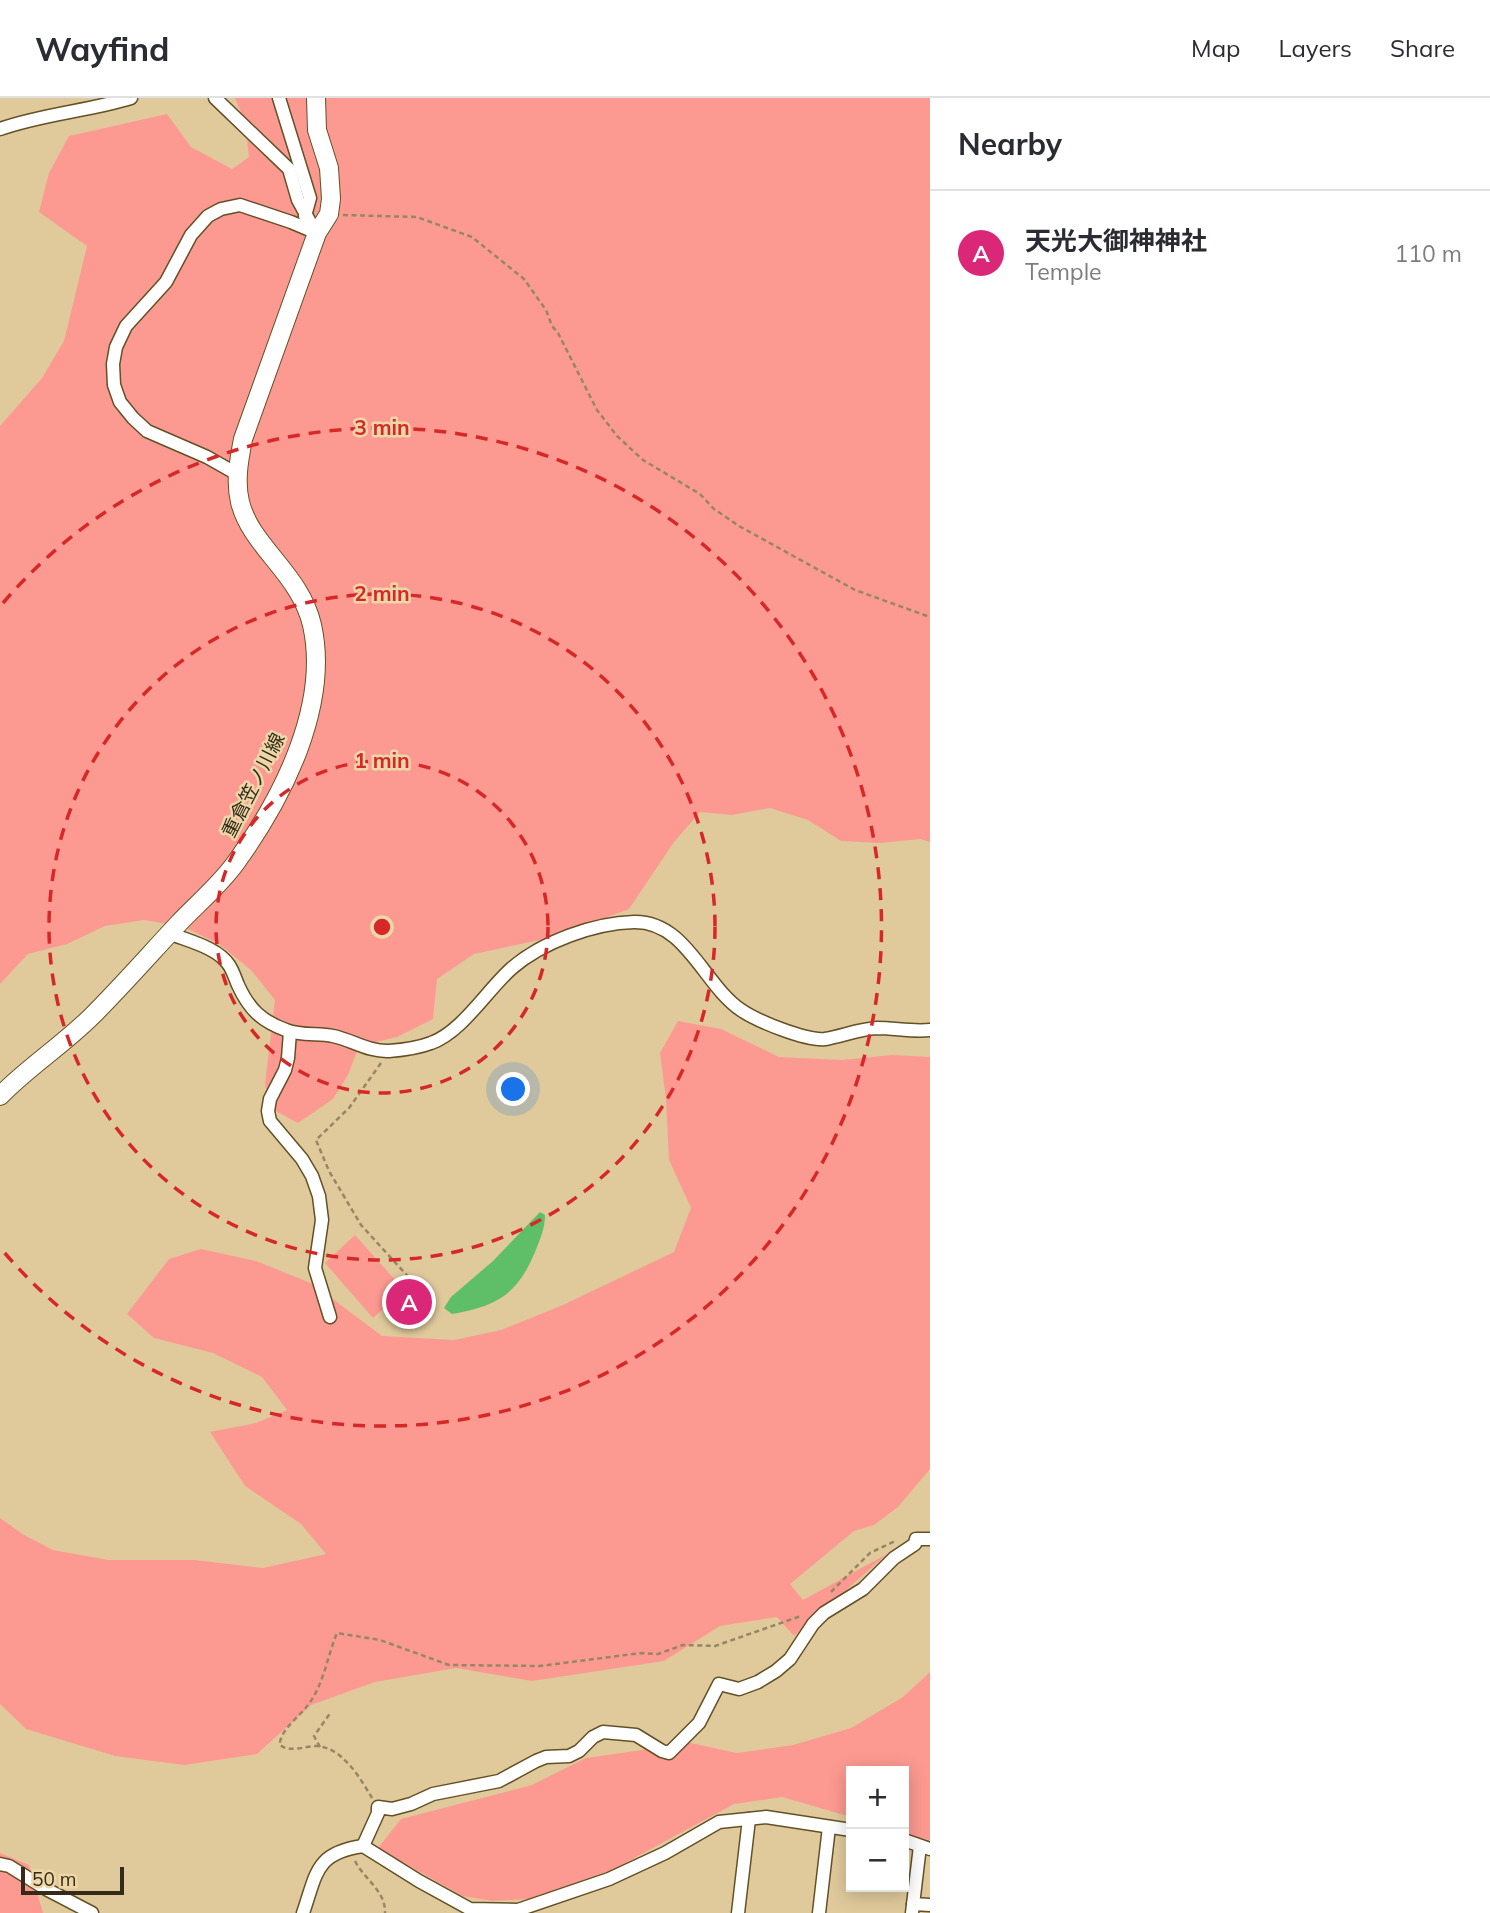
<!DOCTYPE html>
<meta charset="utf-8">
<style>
body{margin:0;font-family:Mulish,"Noto Sans JP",sans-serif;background:#f7f7f7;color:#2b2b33}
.controls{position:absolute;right:21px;bottom:21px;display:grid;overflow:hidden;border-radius:0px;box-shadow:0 4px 18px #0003}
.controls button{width:63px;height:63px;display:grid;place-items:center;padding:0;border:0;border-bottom:2px solid #e1e1e2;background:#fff;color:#2b2b33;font:35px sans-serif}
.scale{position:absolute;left:21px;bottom:18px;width:103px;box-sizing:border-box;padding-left:7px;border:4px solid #342b19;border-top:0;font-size:19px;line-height:24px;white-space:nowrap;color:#342b19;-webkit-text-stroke:5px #edd7a8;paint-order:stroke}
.you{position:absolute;left:514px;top:992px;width:24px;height:24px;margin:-18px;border:5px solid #fff;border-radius:50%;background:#1a73e8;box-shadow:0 0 0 10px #1a73e833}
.badge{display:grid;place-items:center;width:46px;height:46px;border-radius:50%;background:#db2777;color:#fff;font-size:23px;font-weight:700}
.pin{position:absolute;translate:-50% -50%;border:4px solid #fff;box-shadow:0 2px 7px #0006}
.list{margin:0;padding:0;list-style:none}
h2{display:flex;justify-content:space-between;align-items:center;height:91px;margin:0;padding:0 28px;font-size:30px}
h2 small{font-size:23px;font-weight:400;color:#7c7c81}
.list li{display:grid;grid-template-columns:46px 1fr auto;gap:21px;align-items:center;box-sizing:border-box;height:126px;padding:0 28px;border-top:2px solid #e1e1e2}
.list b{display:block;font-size:26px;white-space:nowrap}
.list p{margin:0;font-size:23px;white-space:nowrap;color:#7c7c81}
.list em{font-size:23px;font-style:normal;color:#7c7c81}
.map{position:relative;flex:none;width:930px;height:1815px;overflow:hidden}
header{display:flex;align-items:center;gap:42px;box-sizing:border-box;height:98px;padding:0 35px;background:#fff;border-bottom:2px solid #e1e1e2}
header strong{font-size:33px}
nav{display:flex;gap:38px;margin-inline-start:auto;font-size:24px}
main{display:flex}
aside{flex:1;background:#fff}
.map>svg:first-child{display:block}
.green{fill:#fc9a91}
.water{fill:#5ebf68}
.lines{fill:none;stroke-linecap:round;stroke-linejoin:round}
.minor-casing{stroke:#635025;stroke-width:15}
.secondary-casing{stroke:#635025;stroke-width:20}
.path{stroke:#968664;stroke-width:2.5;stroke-dasharray:5 3.5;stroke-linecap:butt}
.minor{stroke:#fff;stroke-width:12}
.secondary{stroke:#fff;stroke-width:18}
.ring{fill:none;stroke:#d62828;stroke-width:3.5;stroke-dasharray:12 9}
.labels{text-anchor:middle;stroke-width:5;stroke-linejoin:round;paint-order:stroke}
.street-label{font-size:19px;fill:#342b19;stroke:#edd7a8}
.centre{fill:#d62828;stroke:#edd7a8;stroke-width:3.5}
.ring-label{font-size:21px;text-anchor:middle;font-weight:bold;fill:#d62828;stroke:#edd7a8;stroke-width:5;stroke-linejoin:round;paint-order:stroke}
</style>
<header>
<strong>Wayfind</strong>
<nav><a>Map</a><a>Layers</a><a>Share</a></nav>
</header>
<main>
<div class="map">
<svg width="930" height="1815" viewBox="0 0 930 1815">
<rect width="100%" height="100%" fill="#e0ca9c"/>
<!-- green -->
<g class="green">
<polygon points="235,0 930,0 930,744 920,741 880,745 841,743 808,722 770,710 732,717 700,714 674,744 629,811 554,839 474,856 437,881 433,921 397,939 359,948 348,977 333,1001 298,1025 270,1010 265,986 275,902 251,872 219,846 184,829 144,822 105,828 67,846 28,856 0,886 0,328 42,280 64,243 87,148 39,114 49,75 69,38 167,16 191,49 232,71 249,59 245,24"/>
<polygon points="678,923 721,931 779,959 842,962 892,957 930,959 930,1371 898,1409 874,1427 854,1433 790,1486 803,1502 887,1456 794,1538 777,1519 720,1528 664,1563 532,1583 456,1570 375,1584 311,1607 257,1656 184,1667 115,1658 26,1631 0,1606 0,1420 24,1437 53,1452 108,1462 195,1462 263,1470 326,1456 301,1426 245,1388 210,1334 256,1325 287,1312 262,1279 213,1255 154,1240 127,1216 169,1161 201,1151 256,1163 313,1186 382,1238 454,1242 501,1232 563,1207 674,1154 691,1110 669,1062 666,1001 660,955"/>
<polygon points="355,1137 404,1192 373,1220 325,1165"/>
<polygon points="930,1574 930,1742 904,1736 904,1673 851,1673 851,1719 782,1699 734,1706 614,1771 529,1801 493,1803 462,1798 378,1750 401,1721 532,1687 586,1660 691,1645 737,1655 793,1647 851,1630 903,1599"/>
<polygon points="0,1755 29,1767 43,1815 0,1815"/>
</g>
<!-- water -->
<path class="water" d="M540 1114 545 1117C545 1131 540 1141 535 1154 517 1197 497 1208 452 1216L444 1210 451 1199 493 1163Z"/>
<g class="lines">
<!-- minor casing -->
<g class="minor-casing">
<g id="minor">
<polyline points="215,0 289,71 298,102 316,135"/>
<polyline points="279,0 310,100 305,118"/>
<path d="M0 31C42 16 88 13 131 0"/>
<polyline points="237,376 207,359 147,333 133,320 120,304 114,287 113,266 116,249 126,228 166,184 191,137 208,118 221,111 240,107 291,124 317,135"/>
<path d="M169 835C188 843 217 849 229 867 233 873 235 880 238 887 249 911 261 923 286 932 301 938 318 935 333 938 352 942 369 954 389 953 402 952 418 950 431 945 462 934 487 892 512 870 542 844 594 825 634 824 686 823 703 886 741 912 757 923 806 943 825 941 842 938 860 931 877 930 895 930 912 934 930 932"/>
<polyline points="290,934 288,960 285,972 270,1001 268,1013 270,1023 302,1061 312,1078 319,1098 322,1122 315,1170 330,1219"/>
<polyline points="904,1742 930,1751"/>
<polyline points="363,1748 378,1715 378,1709 392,1711 411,1706 433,1696 499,1683 536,1663 546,1659 569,1658 579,1653 593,1639 603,1634 636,1637 662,1653 669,1655 699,1625 719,1586 739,1591 758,1584 776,1573 790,1561 813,1526 824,1515 863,1491 894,1460 915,1446 916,1441 930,1441"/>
<polyline points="0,1766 9,1768 46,1791 92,1815"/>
<polyline points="913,1806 930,1807"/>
<path d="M303 1815C317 1775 315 1755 363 1748L419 1783 470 1811 518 1812 609 1781 665 1755 719 1724 766 1719 851 1732"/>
<polyline points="738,1815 749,1721"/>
<polyline points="819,1815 829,1729"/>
<polyline points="912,1815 920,1748"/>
</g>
</g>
<!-- secondary casing -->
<g class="secondary-casing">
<path id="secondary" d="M0 998C28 969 63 947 92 918 122 888 150 856 179 825 198 805 221 786 237 763 283 699 330 607 312 527 300 475 251 449 240 404 235 383 239 362 243 341L317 135 329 116 331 101 329 70 317 32 316 0"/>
</g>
<!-- path -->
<g class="path">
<polyline points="343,117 417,119 472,139 524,181 546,212 552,228 558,235 597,312 617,338 643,362 700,396 714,411 739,428 855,492 930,519"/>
<polyline points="381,965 349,1010 316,1042 329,1073 361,1127 434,1207"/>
<polyline points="831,1494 870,1455 895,1443"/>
<polyline points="320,1649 314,1638 331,1614"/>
<path d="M372 1700C360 1680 343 1650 317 1648 305 1648 290 1655 280 1647 279 1633 300 1618 308 1607 324 1586 327 1559 337 1535L380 1542 449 1567 540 1568 641 1555 658 1556 683 1547 715 1548 801 1518"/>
<path d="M355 1763C364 1781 386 1793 385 1815"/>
</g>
<!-- minor -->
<use href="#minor" class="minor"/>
<!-- secondary -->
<use href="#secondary" class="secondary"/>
</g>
<!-- distance rings -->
<g class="ring">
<circle cx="382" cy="829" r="166"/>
<circle cx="382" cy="829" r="333"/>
<path d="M3 505A499 499 0 1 1 3 1153"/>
</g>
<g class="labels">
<!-- street labels -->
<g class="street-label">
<text transform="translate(253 687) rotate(-63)" y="7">重倉笠ノ川線</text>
</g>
</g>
<circle cx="382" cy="829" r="10" class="centre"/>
<g class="ring-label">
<text x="382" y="337">3 min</text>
<text x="382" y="503">2 min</text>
<text x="382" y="670">1 min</text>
</g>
</svg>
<div class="controls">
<button>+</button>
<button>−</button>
</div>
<div class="scale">50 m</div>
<div class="you"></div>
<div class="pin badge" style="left:409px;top:1204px">A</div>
</div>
<aside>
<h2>Nearby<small></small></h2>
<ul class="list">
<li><span class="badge">A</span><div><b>天光大御神神社</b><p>Temple</p></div><em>110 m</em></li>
</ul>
</aside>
</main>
